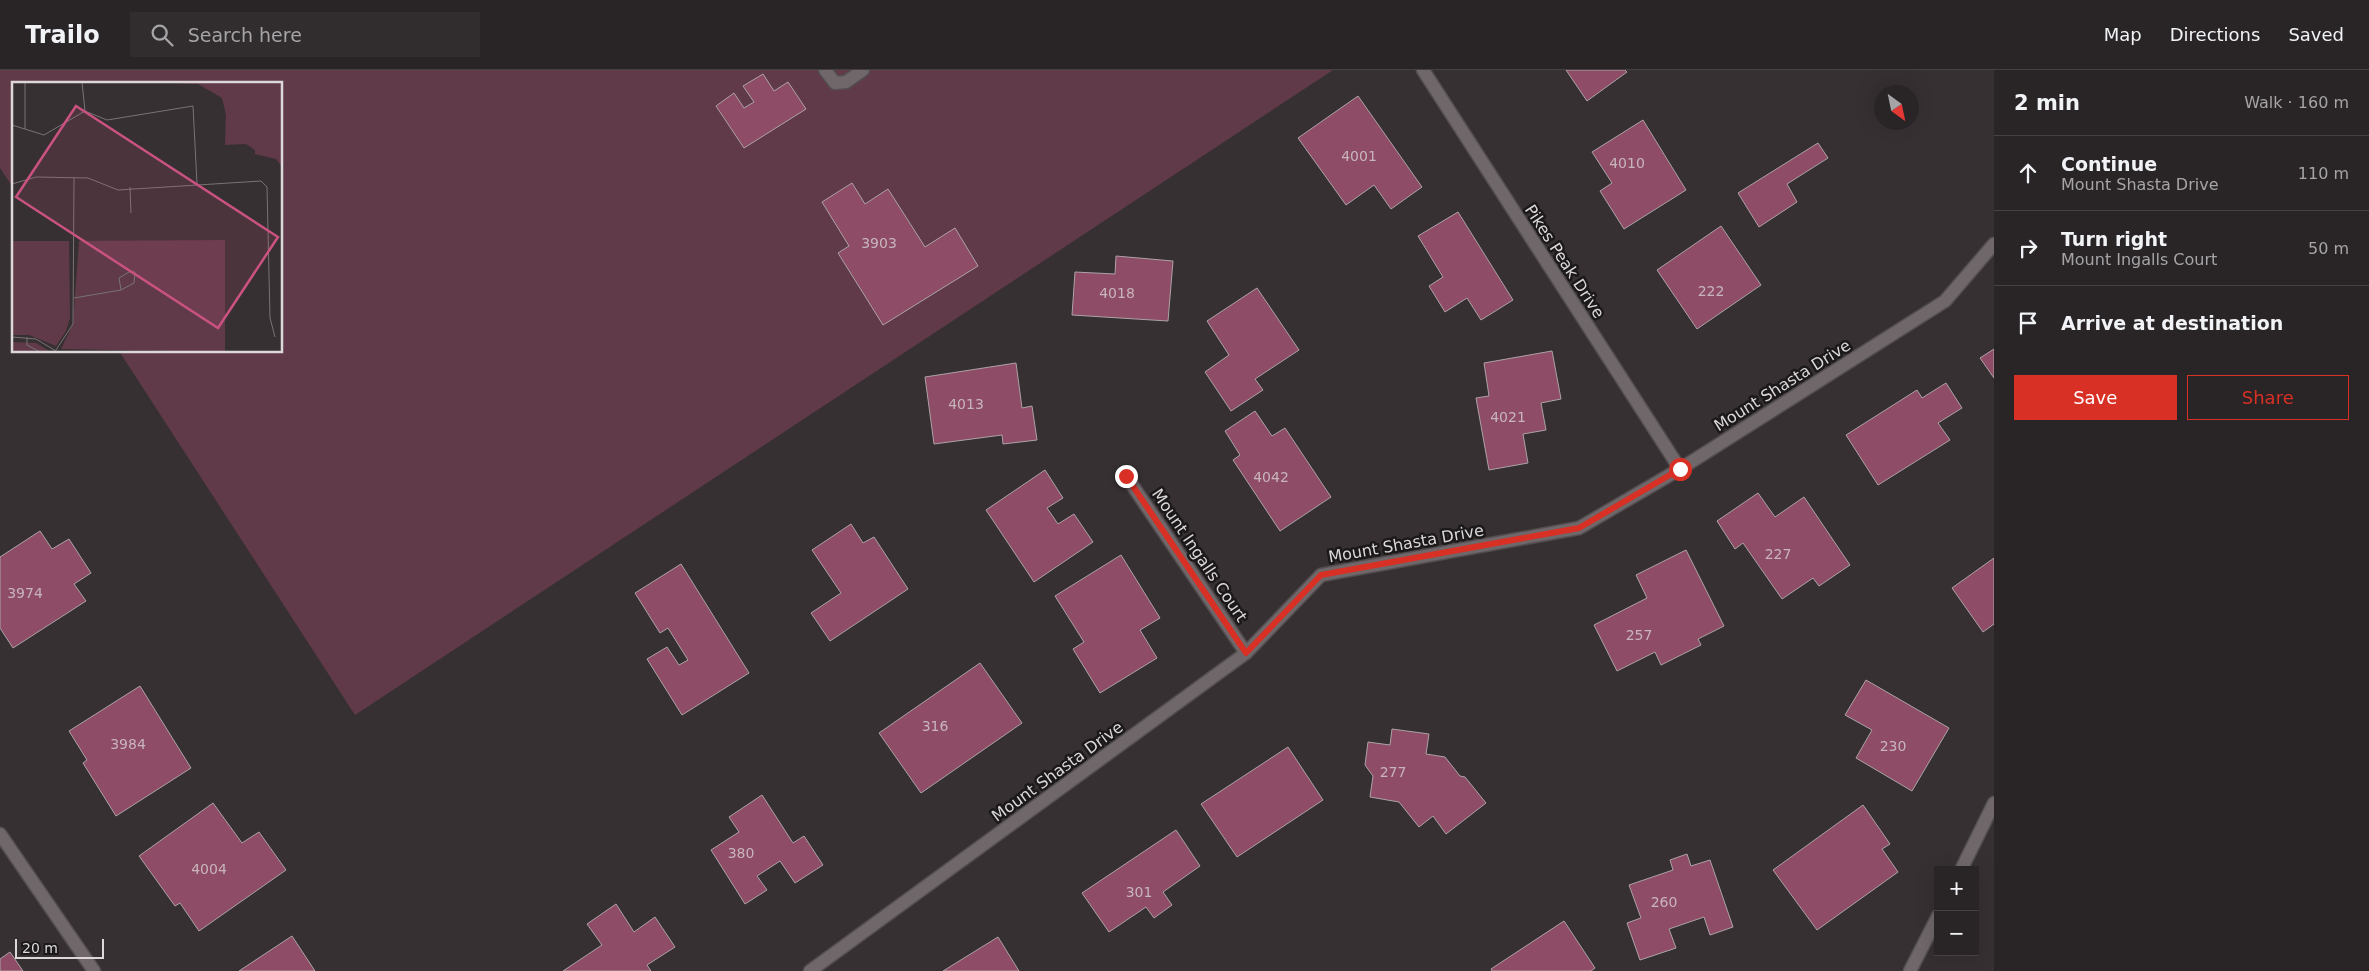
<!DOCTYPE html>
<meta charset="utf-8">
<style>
body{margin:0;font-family:"DejaVu Sans",sans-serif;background:#312c2e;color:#f1f3f6}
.controls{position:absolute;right:15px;bottom:15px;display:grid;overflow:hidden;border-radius:0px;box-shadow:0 5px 20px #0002}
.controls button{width:45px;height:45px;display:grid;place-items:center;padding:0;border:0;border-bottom:1px solid #454143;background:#292426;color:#f1f3f6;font:25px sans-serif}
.compass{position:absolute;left:1874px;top:15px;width:45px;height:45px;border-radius:50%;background:#292426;box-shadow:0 5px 20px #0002;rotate:147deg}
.scale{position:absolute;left:15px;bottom:12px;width:89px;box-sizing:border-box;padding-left:5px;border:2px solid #dcd8d9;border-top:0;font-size:14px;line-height:18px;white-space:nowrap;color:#dcd8d9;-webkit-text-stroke:4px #1c191a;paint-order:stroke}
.stop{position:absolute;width:15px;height:15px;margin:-11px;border:4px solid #d93025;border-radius:50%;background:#fff}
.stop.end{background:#d93025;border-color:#fff;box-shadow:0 1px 5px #0008}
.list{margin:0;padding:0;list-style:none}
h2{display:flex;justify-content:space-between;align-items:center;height:65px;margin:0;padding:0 20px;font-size:21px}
h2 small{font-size:16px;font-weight:400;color:#a5a4a7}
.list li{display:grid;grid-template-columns:32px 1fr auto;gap:15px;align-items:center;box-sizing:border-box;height:75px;padding:0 20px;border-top:1px solid #454143}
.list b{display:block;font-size:19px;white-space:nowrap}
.list p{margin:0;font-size:16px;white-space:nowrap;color:#a5a4a7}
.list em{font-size:16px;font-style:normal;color:#a5a4a7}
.actions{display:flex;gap:10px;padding:15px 20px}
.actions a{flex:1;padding:11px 0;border:1px solid #d93025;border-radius:0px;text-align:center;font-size:18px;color:#d93025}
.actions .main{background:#d93025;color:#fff}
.icon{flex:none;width:28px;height:28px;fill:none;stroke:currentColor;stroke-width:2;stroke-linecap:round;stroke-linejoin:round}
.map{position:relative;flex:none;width:1994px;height:901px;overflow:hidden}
header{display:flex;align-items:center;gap:30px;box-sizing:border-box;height:70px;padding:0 25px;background:#292426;border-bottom:1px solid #454143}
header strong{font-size:24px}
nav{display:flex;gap:28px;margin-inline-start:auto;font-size:18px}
.search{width:350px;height:45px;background:#312c2e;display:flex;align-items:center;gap:12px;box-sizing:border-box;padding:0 18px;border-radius:0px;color:#a5a4a7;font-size:19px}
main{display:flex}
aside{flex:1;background:#292426}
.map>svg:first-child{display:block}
.green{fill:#603a48}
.building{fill:#8e4c67;stroke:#aca3a6}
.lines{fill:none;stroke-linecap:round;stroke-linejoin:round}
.lane-casing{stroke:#534e4f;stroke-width:15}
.street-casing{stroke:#534e4f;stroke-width:15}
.lane{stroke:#6f676a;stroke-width:12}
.street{stroke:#6f676a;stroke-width:12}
.route{stroke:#d93025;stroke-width:6}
.labels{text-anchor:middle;stroke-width:5;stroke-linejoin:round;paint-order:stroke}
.number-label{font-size:14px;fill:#c8b5bc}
.street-label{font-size:16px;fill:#dcd8d9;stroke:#1c191a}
.inset-road{fill:none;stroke:#797375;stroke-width:1}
.view{fill:#ca5281;fill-opacity:0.15;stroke:#ca5281;stroke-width:2.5}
.inset-edge{fill:none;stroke:#dcd8d9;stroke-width:2.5}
</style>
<header>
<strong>Trailo</strong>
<div class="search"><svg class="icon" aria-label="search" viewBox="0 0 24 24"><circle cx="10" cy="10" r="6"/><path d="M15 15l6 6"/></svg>Search here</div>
<nav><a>Map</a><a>Directions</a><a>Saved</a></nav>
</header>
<main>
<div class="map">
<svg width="1994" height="901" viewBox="0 0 1994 901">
<rect width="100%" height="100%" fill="#373032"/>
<!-- green -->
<polygon class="green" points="0,0 1333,0 355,645 119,281 281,281 281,14 14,14 14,119 0,98"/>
<!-- building -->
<g class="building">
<polygon points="1566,0 1625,0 1627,2 1587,31"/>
<polygon points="763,4 774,21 788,12 806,39 744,78 716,36 734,23 744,38 754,32 743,16"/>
<polygon points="1358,26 1422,117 1391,139 1374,115 1346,135 1298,68"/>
<polygon points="1643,50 1686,120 1624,159 1600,121 1612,113 1592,82"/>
<polygon points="1818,73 1828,88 1787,114 1797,132 1759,157 1738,123"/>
<polygon points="852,113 865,134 888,119 925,177 955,158 978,196 883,255 838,183 849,176 822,132"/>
<polygon points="1458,142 1513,230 1481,250 1467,228 1445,242 1429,216 1443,207 1418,166"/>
<polygon points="1721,156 1761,215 1697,259 1657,200"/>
<polygon points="1116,186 1173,191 1168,251 1072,245 1075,202 1115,204"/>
<polygon points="1257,218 1299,280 1255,309 1263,320 1231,341 1205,302 1229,285 1207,251"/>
<polygon points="1994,279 1994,308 1980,288"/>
<polygon points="1552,281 1561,329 1541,333 1546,360 1523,364 1528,393 1489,400 1476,328 1489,326 1484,293"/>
<polygon points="1016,293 1022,338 1032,336 1037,370 1003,374 1002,365 934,374 925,307"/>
<polygon points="1946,313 1962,338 1938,353 1950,370 1878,415 1846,365 1917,320 1922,328"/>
<polygon points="1255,341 1272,366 1285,358 1331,427 1280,461 1233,390 1240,385 1225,361"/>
<polygon points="1045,400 1063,428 1047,438 1058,454 1074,444 1093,472 1034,512 986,440"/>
<polygon points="1758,423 1775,447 1804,427 1850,495 1819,516 1813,508 1782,529 1743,473 1735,479 1717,451"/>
<polygon points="851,454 863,473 874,467 908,519 830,571 811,543 841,523 812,480"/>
<polygon points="40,461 52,479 69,469 91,503 74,514 86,531 13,578 0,558 0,487"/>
<polygon points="1686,480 1724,556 1698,569 1701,575 1661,595 1655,582 1617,601 1594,555 1647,528 1636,505"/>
<polygon points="1121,485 1160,548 1140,560 1157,588 1100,623 1073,579 1084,572 1055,526"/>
<polygon points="1994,488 1994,554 1983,562 1952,518"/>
<polygon points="681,494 749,603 682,645 647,589 667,577 679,595 688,590 668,558 660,563 635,523"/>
<polygon points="980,593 1022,653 921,723 879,663"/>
<polygon points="1866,610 1949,658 1912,721 1856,688 1872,660 1845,645"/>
<polygon points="140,616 191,698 116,746 83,693 87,690 69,661"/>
<polygon points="1392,659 1429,664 1426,684 1445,687 1460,706 1465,707 1486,733 1446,764 1433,746 1419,757 1399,732 1370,727 1373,706 1365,695 1368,672 1390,675"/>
<polygon points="1288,677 1323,730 1237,787 1201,734"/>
<polygon points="762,725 793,773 804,766 823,795 795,813 780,791 757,806 767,820 745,834 711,780 739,762 729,747"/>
<polygon points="213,733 242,773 259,762 286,800 199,861 180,833 175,836 139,786"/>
<polygon points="1863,735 1890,774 1882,779 1898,802 1817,860 1773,800"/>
<polygon points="1176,760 1200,796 1163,822 1172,835 1154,848 1146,837 1109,862 1082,823"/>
<polygon points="1687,784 1691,796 1710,790 1733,857 1710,865 1704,847 1669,859 1676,878 1640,890 1627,853 1641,848 1629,815 1673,800 1670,790"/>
<polygon points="616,834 634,862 655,847 675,877 647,895 651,901 563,901 602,875 587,854"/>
<polygon points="1564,851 1595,898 1591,901 1492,901 1491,899"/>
<polygon points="292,866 315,901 239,901"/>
<polygon points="998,867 1019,901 943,901"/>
<polygon points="10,882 23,901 0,901 0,889"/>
</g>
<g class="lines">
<!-- lane casing -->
<g class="lane-casing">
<polyline id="lane" points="825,0 835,13 846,12 863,0"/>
</g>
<!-- street casing -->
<g class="street-casing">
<g id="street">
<polyline points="1423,0 1680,399"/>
<polyline points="1126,406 1246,583"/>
<polyline points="0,764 94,901"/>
<polyline points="1961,800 1994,733"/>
<polyline points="810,901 1246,583 1321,505 1579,458 1680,399 1945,231 1994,174"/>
<polyline points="1910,901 1938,846"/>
</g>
</g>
<!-- lane -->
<use href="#lane" class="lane"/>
<!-- street -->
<use href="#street" class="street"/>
</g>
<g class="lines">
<!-- route -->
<polyline class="route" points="1126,406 1246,583 1321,505 1579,458 1680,399"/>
</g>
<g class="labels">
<!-- number labels -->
<g class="number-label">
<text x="1359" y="91">4001</text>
<text x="1627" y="98">4010</text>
<text x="879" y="178">3903</text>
<text x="1711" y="226">222</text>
<text x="1117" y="228">4018</text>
<text x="966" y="339">4013</text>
<text x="1508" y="352">4021</text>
<text x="1271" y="412">4042</text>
<text x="1778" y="489">227</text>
<text x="25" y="528">3974</text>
<text x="1639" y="570">257</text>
<text x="935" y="661">316</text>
<text x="128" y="679">3984</text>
<text x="1893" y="681">230</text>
<text x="1393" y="707">277</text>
<text x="741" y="788">380</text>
<text x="209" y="804">4004</text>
<text x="1139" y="827">301</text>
<text x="1664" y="837">260</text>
</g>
<!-- street labels -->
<g class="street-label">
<text transform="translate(1565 191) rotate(57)" y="6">Pikes Peak Drive</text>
<text transform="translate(1782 315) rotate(-32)" y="6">Mount Shasta Drive</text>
<text transform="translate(1406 473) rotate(-10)" y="6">Mount Shasta Drive</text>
<text transform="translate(1200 485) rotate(56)" y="6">Mount Ingalls Court</text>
<text transform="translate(1057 701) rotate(-36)" y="6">Mount Shasta Drive</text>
</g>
</g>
<!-- overview -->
<g transform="translate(12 12)">
<rect width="270" height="270" fill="#373032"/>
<path d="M130 0H270V85L264 77 243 72V68L234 62 213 63 214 33 210 16 186 2ZM213 158V270L49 267 61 242 67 159ZM0 159H57L58 236 54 249 44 264 17 253H0ZM0 260 24 261 39 270H0Z" fill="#603a48"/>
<path class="inset-road" d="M70 0 73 29M0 43 32 53 73 29 95 38 181 24 185 102M13 47V0M0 102 24 95 76 96 106 108 249 99 255 105 258 236 263 255M118 105 119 131M62 216 109 208 122 201 123 190H117L107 196 109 208M0 255 24 257 44 269M15 255V263L28 270M44 268 61 242 62 95"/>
<path class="view" d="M64 24 266 155 206 246 4 115Z"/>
<rect width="270" height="270" class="inset-edge"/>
</g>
</svg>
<div class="controls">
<button>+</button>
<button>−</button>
</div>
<svg class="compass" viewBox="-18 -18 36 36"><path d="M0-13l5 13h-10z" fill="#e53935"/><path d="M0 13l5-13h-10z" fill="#a5a4a7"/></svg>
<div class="scale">20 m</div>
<div class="stop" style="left:1680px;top:399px"></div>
<div class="stop end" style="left:1126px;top:406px"></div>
</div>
<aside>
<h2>2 min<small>Walk · 160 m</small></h2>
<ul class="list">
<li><svg class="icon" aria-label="ahead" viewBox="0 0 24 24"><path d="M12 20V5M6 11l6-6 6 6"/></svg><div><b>Continue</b><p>Mount Shasta Drive</p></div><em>110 m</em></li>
<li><svg class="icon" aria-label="right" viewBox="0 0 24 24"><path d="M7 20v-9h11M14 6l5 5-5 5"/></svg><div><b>Turn right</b><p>Mount Ingalls Court</p></div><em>50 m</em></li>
<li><svg class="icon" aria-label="arrive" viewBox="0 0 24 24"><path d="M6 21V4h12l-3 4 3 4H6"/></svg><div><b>Arrive at destination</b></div></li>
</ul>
<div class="actions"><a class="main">Save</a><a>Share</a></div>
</aside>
</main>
